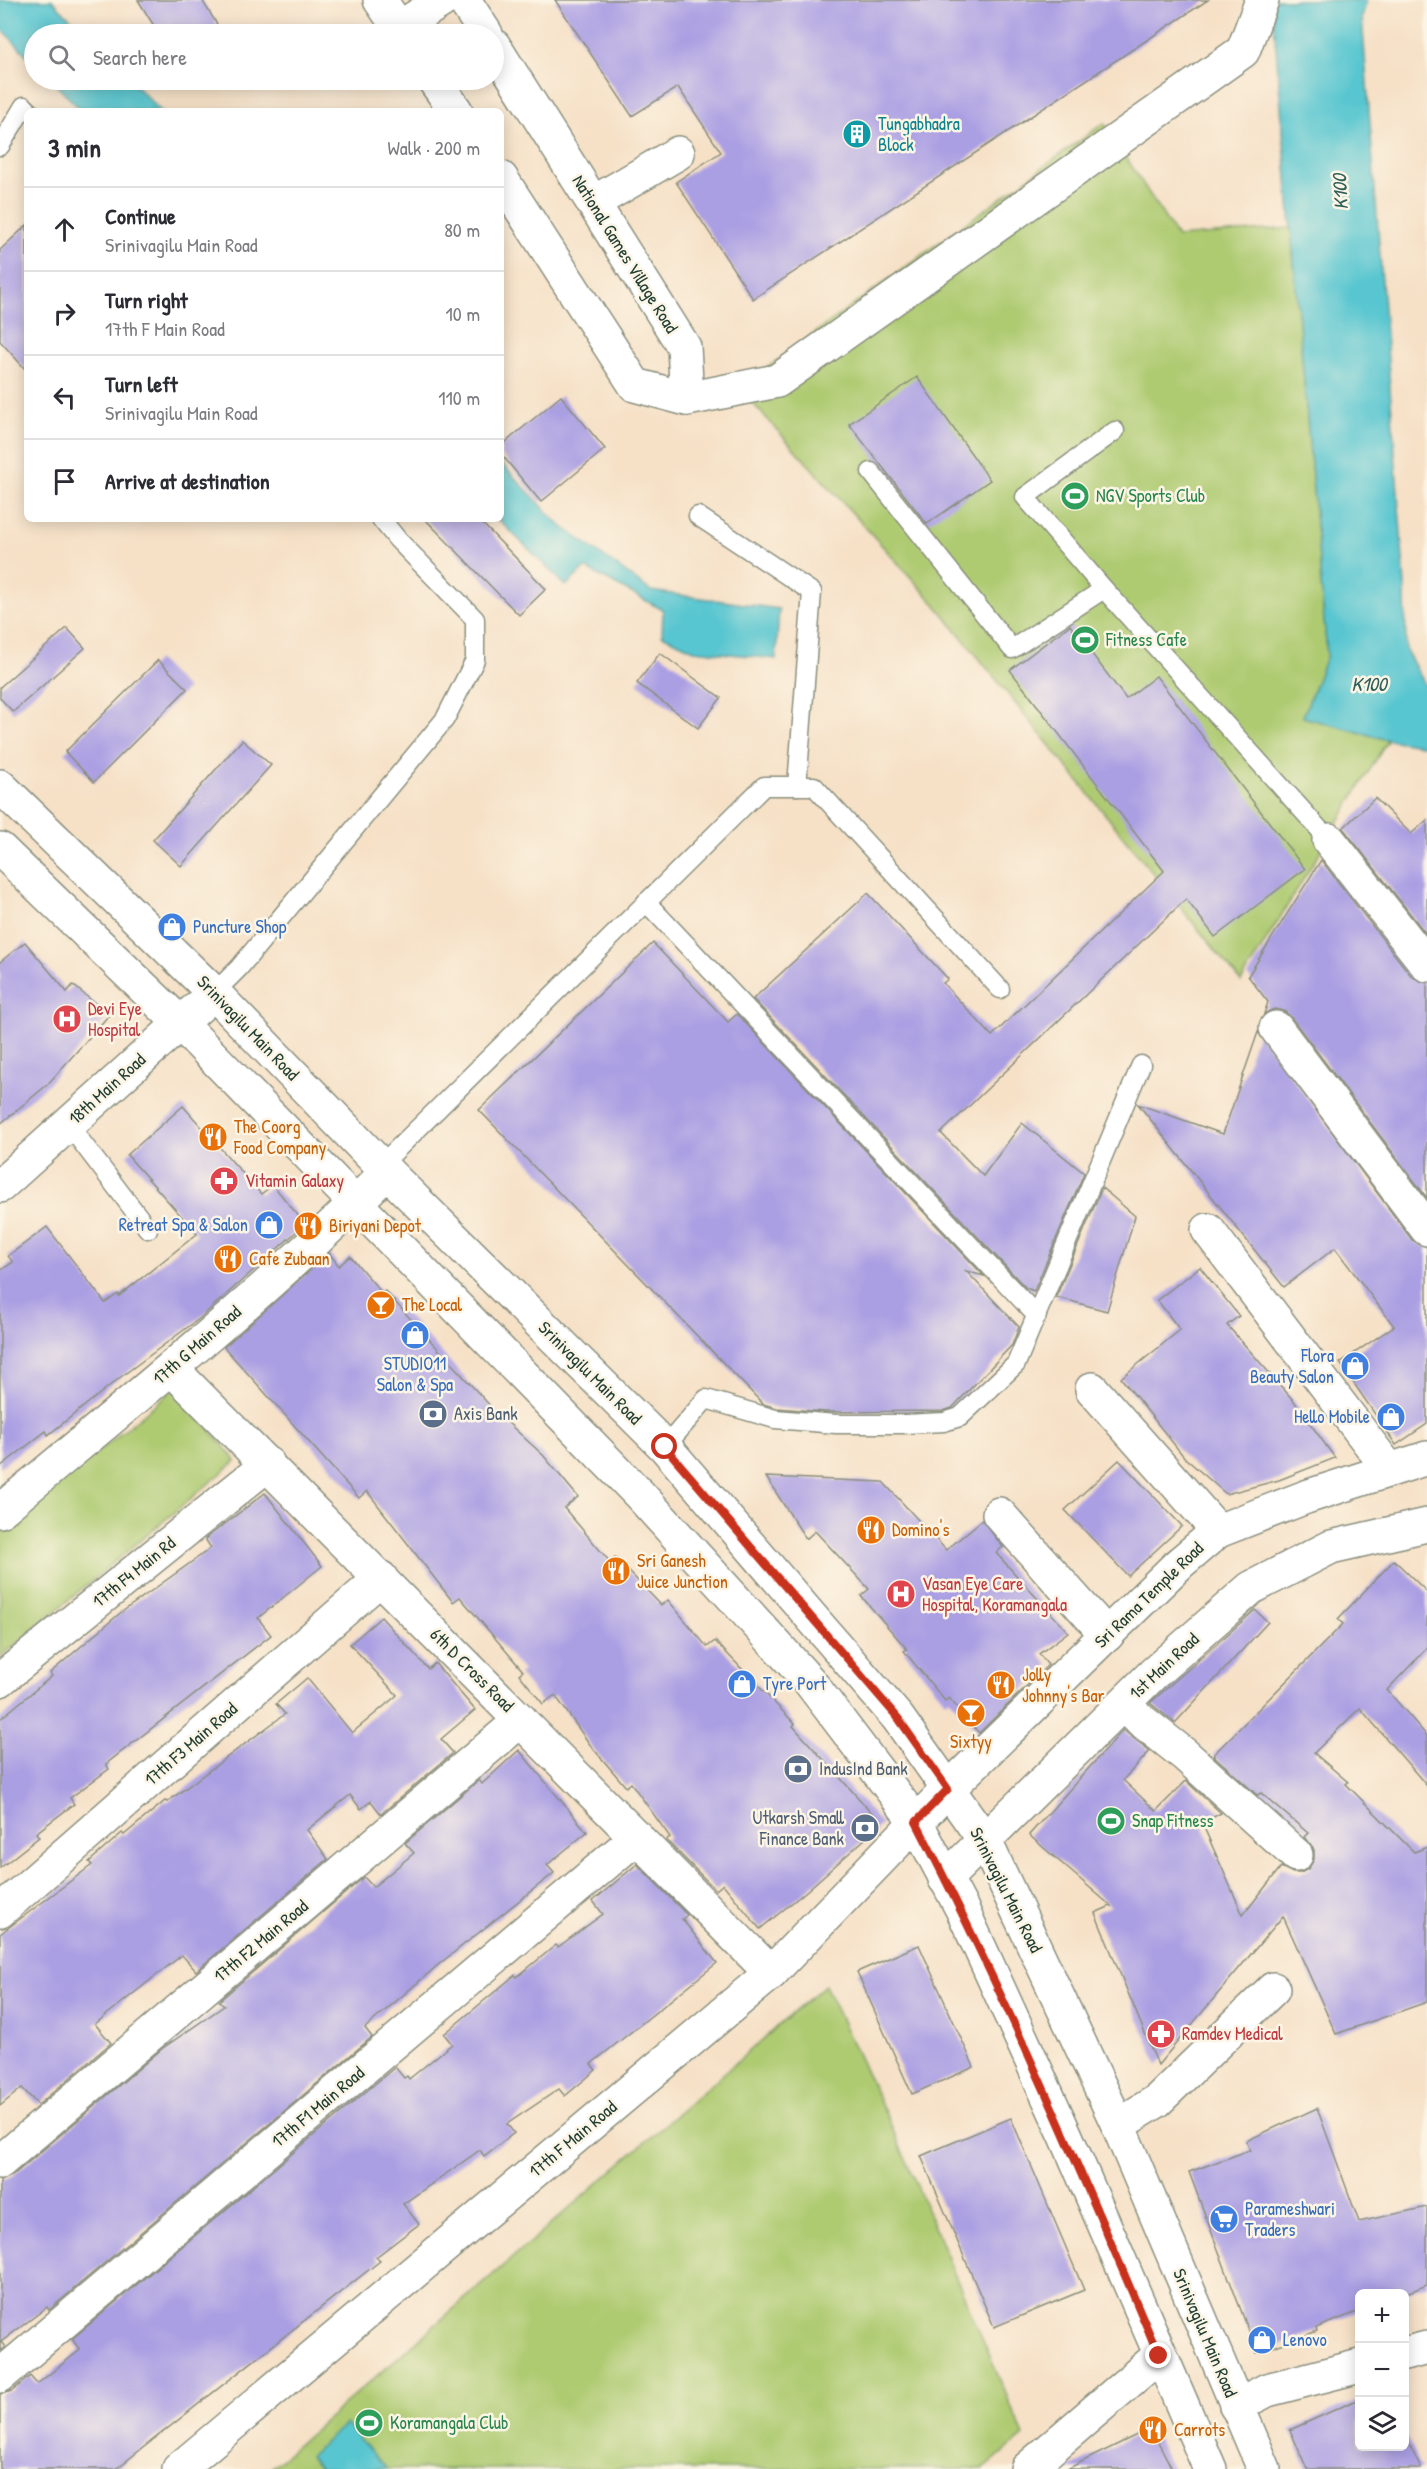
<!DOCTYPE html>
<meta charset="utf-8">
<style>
body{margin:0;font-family:"Patrick Hand",sans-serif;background:#f2f2f3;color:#2b2b33}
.controls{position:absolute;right:18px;bottom:18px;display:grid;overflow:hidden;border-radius:9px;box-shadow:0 3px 15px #0003}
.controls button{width:54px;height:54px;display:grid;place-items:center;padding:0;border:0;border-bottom:2px solid #e1e1e2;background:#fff;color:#2b2b33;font:30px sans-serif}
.stop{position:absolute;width:18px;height:18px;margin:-14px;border:4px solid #c8321e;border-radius:50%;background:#fff}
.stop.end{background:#c8321e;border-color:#fff;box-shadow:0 2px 6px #0008}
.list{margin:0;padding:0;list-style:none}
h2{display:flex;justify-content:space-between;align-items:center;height:78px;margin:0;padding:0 24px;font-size:26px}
h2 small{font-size:20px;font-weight:400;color:#7c7c81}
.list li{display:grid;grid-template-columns:39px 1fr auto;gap:18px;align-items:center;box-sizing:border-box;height:84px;padding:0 24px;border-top:2px solid #e1e1e2}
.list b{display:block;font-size:22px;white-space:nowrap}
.list p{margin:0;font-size:20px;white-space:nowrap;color:#7c7c81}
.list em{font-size:20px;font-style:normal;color:#7c7c81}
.icon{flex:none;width:33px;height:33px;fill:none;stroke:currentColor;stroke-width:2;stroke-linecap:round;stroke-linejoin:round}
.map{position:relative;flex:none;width:1427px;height:2469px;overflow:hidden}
.search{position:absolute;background:#fff;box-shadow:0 3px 15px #0003;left:24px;top:24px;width:480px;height:66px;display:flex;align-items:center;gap:15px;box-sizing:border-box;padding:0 21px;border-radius:33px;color:#7c7c81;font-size:22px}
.panel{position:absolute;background:#fff;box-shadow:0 3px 15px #0003;left:24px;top:108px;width:480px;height:414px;border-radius:9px}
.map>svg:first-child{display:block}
.green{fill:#afcb72;stroke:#678453;stroke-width:1.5}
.water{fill:#59c6d0;stroke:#3c8282;stroke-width:1.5}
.building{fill:#aa9fe3}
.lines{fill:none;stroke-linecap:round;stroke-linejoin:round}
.service-casing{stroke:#8a8f7e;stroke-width:21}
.minor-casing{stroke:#8a8f7e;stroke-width:36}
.tertiary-casing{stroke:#8a8f7e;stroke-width:36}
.secondary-casing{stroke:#8a8f7e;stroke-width:36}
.service{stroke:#fff;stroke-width:18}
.minor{stroke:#fff;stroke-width:33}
.tertiary{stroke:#fff;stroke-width:33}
.secondary{stroke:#fff;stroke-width:33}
.route{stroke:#c8321e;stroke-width:8}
.labels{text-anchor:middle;stroke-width:5;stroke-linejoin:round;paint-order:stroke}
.culture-label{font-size:18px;fill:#0d838f;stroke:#fcf5e5;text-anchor:start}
.street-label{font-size:18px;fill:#1f3d34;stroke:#fcf5e5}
.leisure-label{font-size:18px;fill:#27864d;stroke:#fcf5e5;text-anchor:start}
.shop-label{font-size:18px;fill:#366cbe;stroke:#fcf5e5;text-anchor:start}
.health-label{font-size:18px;fill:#be3a42;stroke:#fcf5e5;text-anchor:start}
.food-label{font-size:18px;fill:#c56008;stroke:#fcf5e5;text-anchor:start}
.service-label{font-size:18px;fill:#4e5e75;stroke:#fcf5e5;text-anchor:start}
.water-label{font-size:20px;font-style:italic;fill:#2e5f5b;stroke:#fcf5e5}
</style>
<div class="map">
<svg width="1427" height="2469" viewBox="0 0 1427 2469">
<rect width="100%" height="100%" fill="#fcf5e5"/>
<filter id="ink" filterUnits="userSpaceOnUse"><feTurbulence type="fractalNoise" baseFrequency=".0167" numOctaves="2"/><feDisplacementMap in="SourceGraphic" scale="12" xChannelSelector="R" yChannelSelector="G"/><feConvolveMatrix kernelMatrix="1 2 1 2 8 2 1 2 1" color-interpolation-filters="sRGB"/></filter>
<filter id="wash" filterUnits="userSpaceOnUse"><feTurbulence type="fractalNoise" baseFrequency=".008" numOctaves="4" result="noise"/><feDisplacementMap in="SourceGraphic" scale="24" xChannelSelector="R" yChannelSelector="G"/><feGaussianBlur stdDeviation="1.35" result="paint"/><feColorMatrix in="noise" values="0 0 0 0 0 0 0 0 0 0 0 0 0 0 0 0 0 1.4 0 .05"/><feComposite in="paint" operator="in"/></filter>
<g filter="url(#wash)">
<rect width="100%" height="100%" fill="#f6e1c7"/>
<!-- green -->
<g class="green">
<polygon points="1104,123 1177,237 1291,228 1327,655 1303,717 1388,740 1241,982 935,604 739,388"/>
<polygon points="175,1388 236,1461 0,1657 0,1533"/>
<polygon points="825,1985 891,2125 1024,2436 984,2469 270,2469"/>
</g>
<!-- water -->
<g class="water">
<polygon points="0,0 52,0 86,34 34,34 34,63 0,27"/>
<polygon points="1272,0 1367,0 1362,17 1405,586 1406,650 1427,688 1427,746 1388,740 1303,717 1327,655"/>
<polygon points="51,80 130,80 161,111 82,111"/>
<polygon points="501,463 559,524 651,591 779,609 776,659 694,650 662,635 663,610 585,568 566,586 498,519 501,519"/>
<polygon points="346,2424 387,2469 321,2469 309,2456"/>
</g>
<g id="blocks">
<!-- building -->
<g class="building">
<polygon points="138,0 202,0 223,34 159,34"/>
<polygon points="555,0 1208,0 753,299 676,182 721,152 678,87 632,116"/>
<polygon points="27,225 27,371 0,341 0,250"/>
<polygon points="917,377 990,480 927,524 849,424"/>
<polygon points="561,396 605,449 541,502 501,454 501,446"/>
<polygon points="425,519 478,519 546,589 519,615"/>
<polygon points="1070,625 1126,699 1156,676 1305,869 1215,937 1186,899 941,1133 983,1176 1022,1123 1084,1173 1034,1291 1026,1288 753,999 868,893 948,979 943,983 992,1036 1164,871 1010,670"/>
<polygon points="67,628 85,648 13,712 0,698 0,687"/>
<polygon points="660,653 721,698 698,728 637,683"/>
<polygon points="158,660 187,689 94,782 65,752"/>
<polygon points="242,740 271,765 181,866 153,840"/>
<polygon points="1375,798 1411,834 1427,820 1427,935 1343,828"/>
<polygon points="1321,860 1412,977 1427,983 1427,1198 1291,1017 1284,1011 1274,1009 1264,1014 1268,1002 1248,976"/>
<polygon points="25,942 67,992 73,985 109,1015 47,1085 0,1124 0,962"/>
<polygon points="653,943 728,1022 737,1014 984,1276 966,1271 1019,1327 1012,1345 952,1408 943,1411 825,1412 777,1408 763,1404 479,1110"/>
<polygon points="1258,1032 1412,1240 1427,1247 1427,1424 1396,1445 1340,1363 1394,1326 1335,1248 1284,1287 1138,1104 1223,1134"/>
<polygon points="183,1106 261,1194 273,1185 305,1224 200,1318 122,1376 48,1435 46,1431 0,1467 0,1271 13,1262 8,1256 47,1227 105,1303 118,1294 119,1296 197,1234 127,1155"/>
<polygon points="1102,1188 1135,1216 1107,1311 1056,1297"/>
<polygon points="329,1253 339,1266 350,1256 382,1293 385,1291 494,1410 543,1455 578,1497 564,1508 610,1562 615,1557 661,1605 668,1600 707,1647 715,1641 795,1724 793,1726 882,1824 804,1893 760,1929 723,1884 716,1890 666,1840 670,1837 631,1783 626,1787 591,1746 555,1695 543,1704 519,1674 523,1671 460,1597 453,1602 367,1491 359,1498 224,1347"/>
<polygon points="1200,1267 1239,1316 1227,1325 1294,1401 1335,1458 1279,1480 1226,1494 1185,1458 1121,1378 1180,1330 1157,1300"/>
<polygon points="1119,1460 1182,1526 1128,1576 1065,1510"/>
<polygon points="766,1477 883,1482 946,1550 982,1520 1003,1547 996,1553 1068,1632 1039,1654 1048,1665 979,1733 949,1698 945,1701 904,1651 907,1649 861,1596 869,1589 815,1531 806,1539"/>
<polygon points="265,1493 322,1566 258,1618 271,1635 106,1764 109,1769 70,1798 74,1804 36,1833 39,1837 0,1868 0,1719 52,1676 50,1673 119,1614 211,1548 205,1539"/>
<polygon points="1394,1560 1427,1592 1427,1648 1387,1690 1427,1736 1427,1786 1360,1708 1314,1753 1348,1782 1346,1784 1414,1852 1427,1847 1427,2002 1336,2034 1283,1916 1158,2065 1095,1913 1111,1906 1029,1835 1123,1730 1150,1751 1123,1780 1156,1811 1186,1781 1221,1813 1202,1823 1243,1915 1281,1867 1293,1873 1301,1873 1309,1868 1314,1859 1314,1850 1304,1837 1308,1833 1261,1793 1257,1795 1213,1755 1343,1624 1338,1619"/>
<polygon points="1255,1610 1268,1622 1175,1723 1150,1703"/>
<polygon points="381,1617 428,1669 435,1663 475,1710 441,1739 453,1753 381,1814 371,1801 361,1809 350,1795 307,1830 328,1859 196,1971 182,1955 95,2024 111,2043 38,2105 22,2088 0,2106 0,1934 92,1865 89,1862 122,1833 124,1835 165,1801 167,1802 285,1714 276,1704 307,1678 352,1733 395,1697 397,1695 350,1644"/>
<polygon points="519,1750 587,1832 547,1865 554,1873 438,1965 365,2028 372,2037 49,2310 47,2307 1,2342 5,2347 0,2351 0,2180 12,2176 163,2048 224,2006 219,2001 364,1877 373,1887 414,1853 405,1843 479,1780 482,1784"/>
<polygon points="637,1864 687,1915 682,1919 717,1963 591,2064 596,2070 565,2096 559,2089 507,2124 514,2133 484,2156 480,2150 403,2204 419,2224 376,2257 380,2261 116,2469 0,2469 0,2394 12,2391 30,2376 37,2384 80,2350 72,2339 395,2067 404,2078 407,2076 409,2079 452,2044 444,2034 515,1975 517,1977 556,1945 558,1947 603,1914 593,1901"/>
<polygon points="919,1945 974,2067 912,2094 857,1972"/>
<polygon points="1317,2108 1359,2222 1427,2207 1427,2285 1404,2294 1359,2294 1359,2311 1316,2328 1317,2331 1257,2353 1189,2172 1250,2150 1246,2141"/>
<polygon points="1011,2118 1084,2290 994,2327 921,2156"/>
<polygon points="1359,2399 1359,2446 1404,2446 1404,2433 1421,2469 1307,2469 1290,2430"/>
<polygon points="1151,2428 1172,2469 1067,2469"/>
</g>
</g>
</g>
<g filter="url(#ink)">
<use href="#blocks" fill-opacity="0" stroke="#8a8f7e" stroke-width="1.5"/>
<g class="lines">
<!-- service casing -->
<g class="service-casing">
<g id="service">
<polyline points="0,146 24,106 29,111"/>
<polyline points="871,472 1012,649 1104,589 1329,840"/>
<polyline points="698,516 812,592 797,786"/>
<polyline points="1104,589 1025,497 1115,431"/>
<polyline points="646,902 1037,1316"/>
<polyline points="214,993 239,968 445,719 475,660 475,619 398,540 381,519"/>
<polyline points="68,1124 148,1229"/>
<polyline points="381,1165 764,786 814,786 1000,989"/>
<polyline points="665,1447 706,1399 775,1419 836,1424 905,1424 944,1422 960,1417 1016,1364 1141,1065"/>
</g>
</g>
<!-- minor casing -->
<g class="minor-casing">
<g id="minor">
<polyline points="380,0 403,34"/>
<polyline points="464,0 486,34"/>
<polyline points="399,28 443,0"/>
<polyline points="494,46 684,347 687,399"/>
<polyline points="434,80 456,111"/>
<polyline points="501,178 635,385 687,399 777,381 1243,51 1262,0"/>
<polyline points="593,203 678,153"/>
<polyline points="1329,840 1427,965"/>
<polyline points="1276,1028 1427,1229"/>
<polyline points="1208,1230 1389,1469"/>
<polyline points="171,1368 771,1973"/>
<polyline points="1092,1389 1218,1531"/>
<path d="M0 1511C131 1401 266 1293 387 1172"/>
<polyline points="999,1514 1107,1635"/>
<polyline points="0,1680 268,1464"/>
<polyline points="1123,1706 1185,1755 1296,1855"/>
<polyline points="945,1879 1153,1674 1251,1588 1331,1547 1427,1525"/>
<polyline points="0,1911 381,1578"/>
<polyline points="1118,2125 1157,2101 1273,1989"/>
<polyline points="0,2162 521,1720"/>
<polyline points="1404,2354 1427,2348"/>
<polyline points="0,2376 637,1837"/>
<polyline points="1236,2406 1267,2390 1360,2366"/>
<polyline points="179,2469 771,1973 948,1789 1180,1563 1218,1531 1306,1497 1427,1458"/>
<polyline points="1027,2469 1159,2356"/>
</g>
</g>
<!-- tertiary casing -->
<g class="tertiary-casing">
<polyline id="tertiary" points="0,1186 214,993"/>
</g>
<!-- secondary casing -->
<g class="secondary-casing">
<g id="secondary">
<polyline points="0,786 214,993 387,1172 665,1447 898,1718 985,1841 1118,2125 1264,2469"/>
<polyline points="0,849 179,1022 640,1495 810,1682 916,1822 963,1911 1066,2136 1210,2469"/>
</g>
</g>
<!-- service -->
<use href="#service" class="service"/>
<!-- minor -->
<use href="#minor" class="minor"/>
<!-- tertiary -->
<use href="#tertiary" class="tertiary"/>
<!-- secondary -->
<use href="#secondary" class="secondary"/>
</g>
</g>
<g class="lines" filter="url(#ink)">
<!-- route -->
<path class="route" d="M665 1447 898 1718 948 1789 916 1822C1006 1996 1083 2176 1159 2356"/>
</g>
<!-- icons -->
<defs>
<g id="building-disc" transform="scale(1.5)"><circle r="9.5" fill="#0f9aa8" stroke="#fcf5e5"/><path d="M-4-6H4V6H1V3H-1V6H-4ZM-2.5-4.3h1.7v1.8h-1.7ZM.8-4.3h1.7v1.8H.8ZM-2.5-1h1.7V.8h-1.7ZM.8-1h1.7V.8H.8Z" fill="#fff"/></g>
<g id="stadium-disc" transform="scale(1.5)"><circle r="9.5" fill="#2e9e5b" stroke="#fcf5e5"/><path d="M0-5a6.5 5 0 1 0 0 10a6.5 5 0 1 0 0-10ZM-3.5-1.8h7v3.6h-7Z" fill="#fff"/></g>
<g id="shop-disc" transform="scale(1.5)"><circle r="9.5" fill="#3f7fe0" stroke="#fcf5e5"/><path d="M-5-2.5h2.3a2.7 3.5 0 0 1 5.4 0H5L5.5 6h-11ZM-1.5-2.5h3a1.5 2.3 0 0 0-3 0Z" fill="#fff"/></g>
<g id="hospital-disc" transform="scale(1.5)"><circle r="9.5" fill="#e0444e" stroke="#fcf5e5"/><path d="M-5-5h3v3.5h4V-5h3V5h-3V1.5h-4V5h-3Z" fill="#fff"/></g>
<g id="restaurant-disc" transform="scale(1.5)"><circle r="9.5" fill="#e8710a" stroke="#fcf5e5"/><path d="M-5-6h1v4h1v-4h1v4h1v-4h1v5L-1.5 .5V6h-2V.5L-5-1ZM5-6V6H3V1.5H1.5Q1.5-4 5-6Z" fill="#fff"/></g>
<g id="pharmacy-disc" transform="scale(1.5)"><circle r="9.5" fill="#e0444e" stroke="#fcf5e5"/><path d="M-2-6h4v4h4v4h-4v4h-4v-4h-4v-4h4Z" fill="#fff"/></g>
<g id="bar-disc" transform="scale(1.5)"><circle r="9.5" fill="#e8710a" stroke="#fcf5e5"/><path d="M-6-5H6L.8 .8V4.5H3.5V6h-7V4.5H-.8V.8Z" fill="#fff"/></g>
<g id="bank-disc" transform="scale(1.5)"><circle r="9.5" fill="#5c6f8a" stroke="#fcf5e5"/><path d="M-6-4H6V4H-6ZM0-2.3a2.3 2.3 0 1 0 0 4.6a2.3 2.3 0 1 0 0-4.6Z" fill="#fff"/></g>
<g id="supermarket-disc" transform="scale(1.5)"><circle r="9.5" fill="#3f7fe0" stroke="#fcf5e5"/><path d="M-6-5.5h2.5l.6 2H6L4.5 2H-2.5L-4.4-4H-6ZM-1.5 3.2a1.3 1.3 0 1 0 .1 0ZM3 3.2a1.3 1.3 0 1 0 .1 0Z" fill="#fff"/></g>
</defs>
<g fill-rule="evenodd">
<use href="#building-disc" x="857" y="134"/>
<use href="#stadium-disc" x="1075" y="496"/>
<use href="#stadium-disc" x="1085" y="640"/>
<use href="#shop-disc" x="172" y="927"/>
<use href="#hospital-disc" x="67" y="1019"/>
<use href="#restaurant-disc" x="213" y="1137"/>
<use href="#pharmacy-disc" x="224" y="1181"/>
<use href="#shop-disc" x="269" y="1225"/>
<use href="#restaurant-disc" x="308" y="1226"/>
<use href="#restaurant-disc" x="228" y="1259"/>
<use href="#bar-disc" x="381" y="1305"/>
<use href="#shop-disc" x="415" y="1335"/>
<use href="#shop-disc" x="1355" y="1366"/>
<use href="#bank-disc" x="433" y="1414"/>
<use href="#shop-disc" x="1391" y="1417"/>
<use href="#restaurant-disc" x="871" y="1530"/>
<use href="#restaurant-disc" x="616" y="1571"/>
<use href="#hospital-disc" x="901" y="1594"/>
<use href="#shop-disc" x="742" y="1684"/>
<use href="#restaurant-disc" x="1001" y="1685"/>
<use href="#bar-disc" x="971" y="1713"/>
<use href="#bank-disc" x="798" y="1769"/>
<use href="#stadium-disc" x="1111" y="1821"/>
<use href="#bank-disc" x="865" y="1828"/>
<use href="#pharmacy-disc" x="1161" y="2034"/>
<use href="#supermarket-disc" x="1224" y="2219"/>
<use href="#shop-disc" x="1262" y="2340"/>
<use href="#stadium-disc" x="369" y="2423"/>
<use href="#restaurant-disc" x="1153" y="2430"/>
</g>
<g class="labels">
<!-- culture labels -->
<g class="culture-label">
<text x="878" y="130">Tungabhadra<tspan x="878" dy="21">Block</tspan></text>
</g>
<!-- street labels -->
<g class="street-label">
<text transform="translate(625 254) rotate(58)" y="6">National Games Village Road</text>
<text transform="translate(248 1028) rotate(46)" y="6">Srinivagilu Main Road</text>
<text transform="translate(107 1089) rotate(-42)" y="6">18th Main Road</text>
<text transform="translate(197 1345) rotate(-41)" y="6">17th G Main Road</text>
<text transform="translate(590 1373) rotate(45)" y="6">Srinivagilu Main Road</text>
<text transform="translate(134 1572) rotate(-39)" y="6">17th F4 Main Rd</text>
<text transform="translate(1149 1595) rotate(-44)" y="6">Sri Rama Temple Road</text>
<text transform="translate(1164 1666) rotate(-43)" y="6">1st Main Road</text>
<text transform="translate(472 1670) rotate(45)" y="6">6th D Cross Road</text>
<text transform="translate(191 1744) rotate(-41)" y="6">17th F3 Main Road</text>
<text transform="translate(1006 1890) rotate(63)" y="6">Srinivagilu Main Road</text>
<text transform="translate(261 1941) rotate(-40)" y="6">17th F2 Main Road</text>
<text transform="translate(318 2107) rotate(-40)" y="6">17th F1 Main Road</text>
<text transform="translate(573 2139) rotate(-40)" y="6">17th F Main Road</text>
<text transform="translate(1205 2333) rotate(67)" y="6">Srinivagilu Main Road</text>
</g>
<!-- leisure labels -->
<g class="leisure-label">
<text x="1096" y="502">NGV Sports Club</text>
<text x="1106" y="646">Fitness Cafe</text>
<text x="1132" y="1827">Snap Fitness</text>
<text x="390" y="2429">Koramangala Club</text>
</g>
<!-- shop labels -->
<g class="shop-label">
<text x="193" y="933">Puncture Shop</text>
<text x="248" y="1231" text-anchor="end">Retreat Spa &amp; Salon</text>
<text x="1334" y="1362" text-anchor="end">Flora<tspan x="1334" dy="21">Beauty Salon</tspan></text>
<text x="415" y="1370" text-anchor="middle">STUDIO11<tspan x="415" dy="21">Salon &amp; Spa</tspan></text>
<text x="1370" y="1423" text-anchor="end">Hello Mobile</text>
<text x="763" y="1690">Tyre Port</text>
<text x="1245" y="2215">Parameshwari<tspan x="1245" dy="21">Traders</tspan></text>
<text x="1283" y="2346">Lenovo</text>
</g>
<!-- health labels -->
<g class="health-label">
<text x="88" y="1015">Devi Eye<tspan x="88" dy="21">Hospital</tspan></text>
<text x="245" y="1187">Vitamin Galaxy</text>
<text x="922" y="1590">Vasan Eye Care<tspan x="922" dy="21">Hospital, Koramangala</tspan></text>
<text x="1182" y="2040">Ramdev Medical</text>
</g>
<!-- food labels -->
<g class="food-label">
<text x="234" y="1133">The Coorg<tspan x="234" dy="21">Food Company</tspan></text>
<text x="329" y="1232">Biriyani Depot</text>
<text x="249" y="1265">Cafe Zubaan</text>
<text x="402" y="1311">The Local</text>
<text x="892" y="1536">Domino's</text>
<text x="637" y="1567">Sri Ganesh<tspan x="637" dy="21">Juice Junction</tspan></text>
<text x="1022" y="1681">Jolly<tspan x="1022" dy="21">Johnny's Bar</tspan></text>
<text x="971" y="1748" text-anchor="middle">Sixtyy</text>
<text x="1174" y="2436">Carrots</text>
</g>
<!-- service labels -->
<g class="service-label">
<text x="454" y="1420">Axis Bank</text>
<text x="819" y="1775">IndusInd Bank</text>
<text x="844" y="1824" text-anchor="end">Utkarsh Small<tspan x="844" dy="21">Finance Bank</tspan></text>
</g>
<!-- water labels -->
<g class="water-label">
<text transform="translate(1340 192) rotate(-93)" y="7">K100</text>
<text x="1369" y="691">K100</text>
</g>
</g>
</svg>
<div class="controls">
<button>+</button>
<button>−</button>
<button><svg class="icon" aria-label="layers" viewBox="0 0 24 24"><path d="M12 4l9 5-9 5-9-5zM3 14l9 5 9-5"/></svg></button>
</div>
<div class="stop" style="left:665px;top:1447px"></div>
<div class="stop end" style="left:1159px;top:2356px"></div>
<div class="search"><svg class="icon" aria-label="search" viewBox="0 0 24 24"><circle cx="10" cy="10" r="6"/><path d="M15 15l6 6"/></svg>Search here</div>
<section class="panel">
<h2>3 min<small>Walk · 200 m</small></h2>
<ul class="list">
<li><svg class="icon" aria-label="ahead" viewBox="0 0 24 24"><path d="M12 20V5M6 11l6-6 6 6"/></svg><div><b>Continue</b><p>Srinivagilu Main Road</p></div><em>80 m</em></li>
<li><svg class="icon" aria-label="right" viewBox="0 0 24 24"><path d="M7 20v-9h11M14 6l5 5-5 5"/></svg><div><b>Turn right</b><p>17th F Main Road</p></div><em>10 m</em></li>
<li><svg class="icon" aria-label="left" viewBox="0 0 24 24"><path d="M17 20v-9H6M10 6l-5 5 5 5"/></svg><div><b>Turn left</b><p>Srinivagilu Main Road</p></div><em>110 m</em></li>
<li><svg class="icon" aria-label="arrive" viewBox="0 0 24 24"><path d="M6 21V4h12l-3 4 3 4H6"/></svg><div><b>Arrive at destination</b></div></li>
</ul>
</section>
</div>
